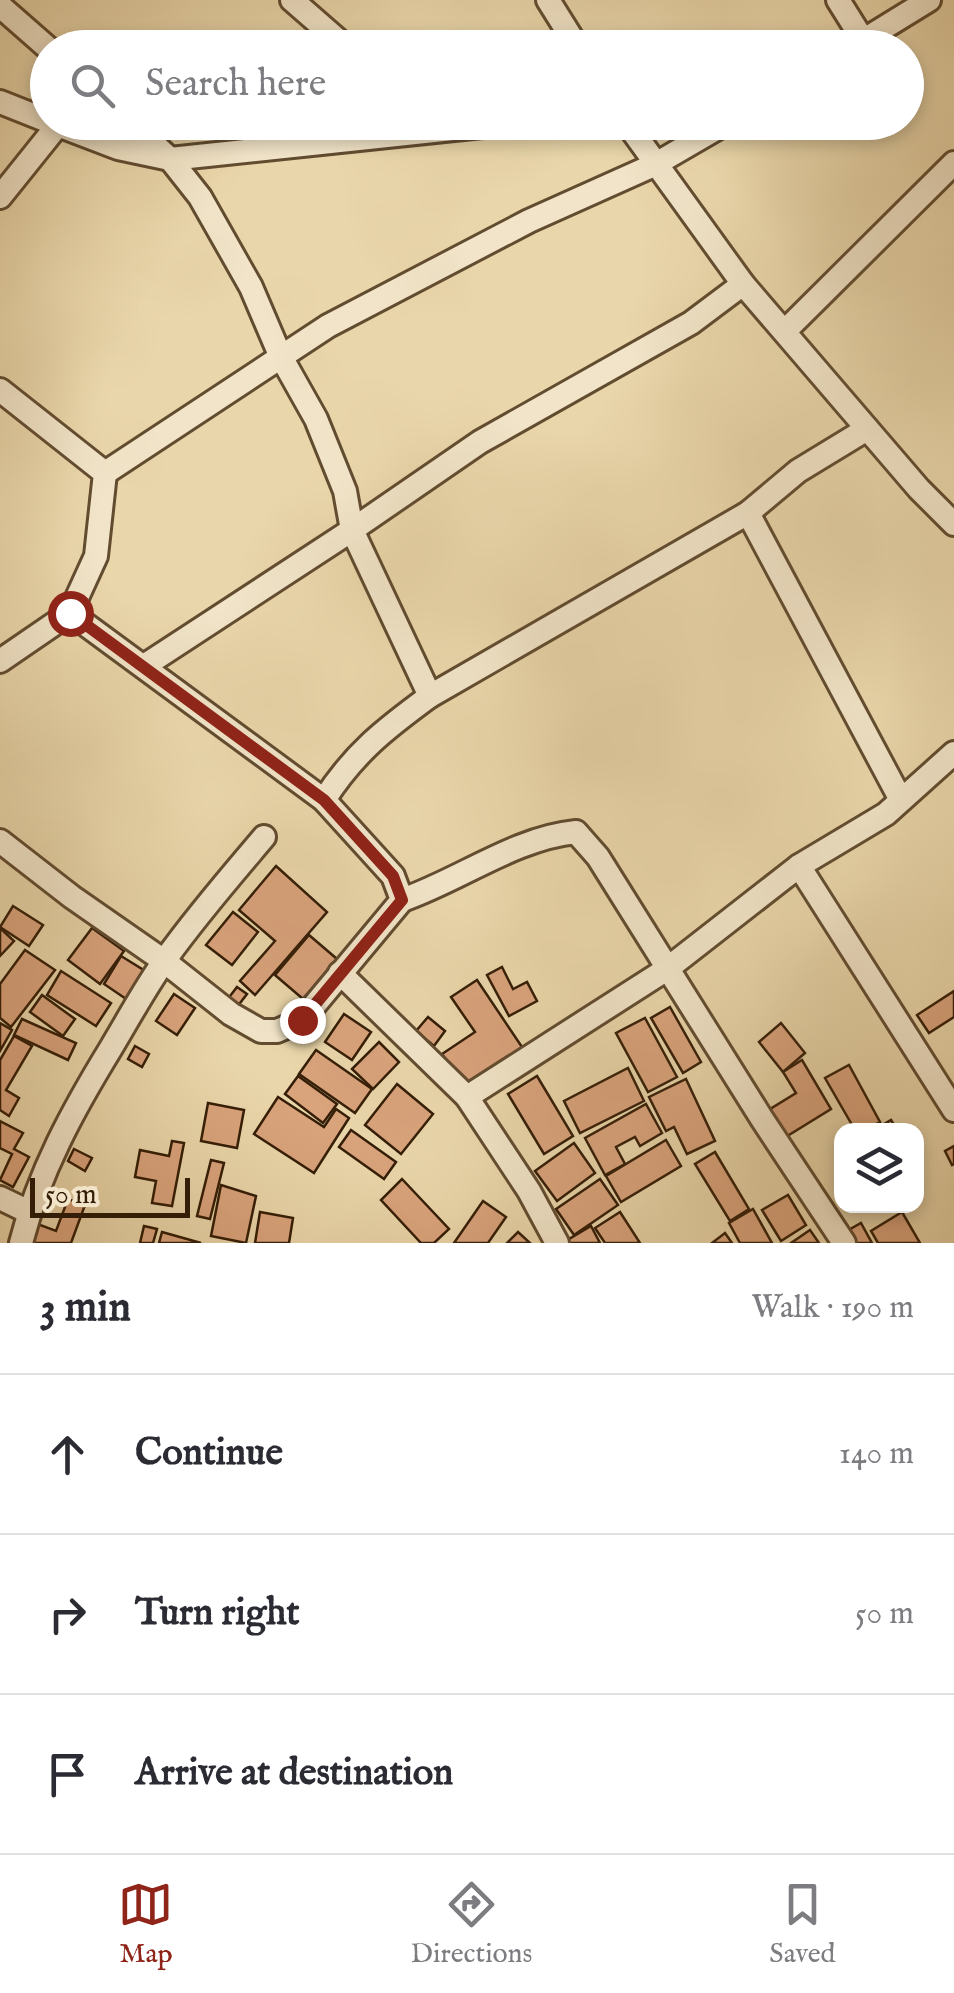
<!DOCTYPE html>
<meta charset="utf-8">
<style>
body{margin:0;font-family:"IM FELL English",serif;background:#f2f2f3;color:#2b2b33}
.controls{position:absolute;right:30px;bottom:30px;display:grid;overflow:hidden;border-radius:20px;box-shadow:0 5px 15px #0003}
.controls button{width:90px;height:90px;display:grid;place-items:center;padding:0;border:0;border-bottom:2px solid #e1e1e2;background:#fff;color:#2b2b33;font:50px sans-serif}
.scale{position:absolute;left:30px;bottom:25px;width:160px;box-sizing:border-box;padding-left:10px;border:5px solid #351e07;border-top:0;font-size:28px;line-height:35px;white-space:nowrap;color:#351e07;-webkit-text-stroke:8px #f1e4c8;paint-order:stroke}
.stop{position:absolute;width:30px;height:30px;margin:-22px;border:8px solid #8f2418;border-radius:50%;background:#fff}
.stop.end{background:#8f2418;border-color:#fff;box-shadow:0 2px 10px #0008}
.list{margin:0;padding:0;list-style:none}
h2{display:flex;justify-content:space-between;align-items:center;height:130px;margin:0;padding:0 40px;font-size:42px}
h2 small{font-size:32px;font-weight:400;color:#7c7c81}
.list li{display:grid;grid-template-columns:65px 1fr auto;gap:30px;align-items:center;box-sizing:border-box;height:160px;padding:0 40px;border-top:2px solid #e1e1e2}
.list b{display:block;font-size:38px;white-space:nowrap}
.list em{font-size:32px;font-style:normal;color:#7c7c81}
.icon{flex:none;width:55px;height:55px;fill:none;stroke:currentColor;stroke-width:2;stroke-linecap:round;stroke-linejoin:round}
.map{position:relative;flex:none;width:954px;height:1243px;overflow:hidden}
.search{position:absolute;background:#fff;box-shadow:0 5px 15px #0003;left:30px;right:30px;top:30px;height:110px;display:flex;align-items:center;gap:25px;box-sizing:border-box;padding:0 35px;border-radius:55px;color:#7c7c81;font-size:38px}
.sheet{height:610px;background:#fff}
nav{display:flex;justify-content:space-around;align-items:center;box-sizing:border-box;height:140px;border-top:2px solid #e1e1e2;background:#fff;font-size:28px;color:#7c7c81}
nav a{display:grid;justify-items:center;gap:5px}
nav .on{color:#8f2418}
.map>svg:first-child{display:block}
.building{fill:#d9a37c;stroke:#351e07;stroke-width:2.5}
.lines{fill:none;stroke-linecap:round;stroke-linejoin:round}
.minor-casing{stroke:#624c30;stroke-width:28}
.minor{stroke:#f1e4c8;stroke-width:22}
.route{stroke:#8f2418;stroke-width:12}
</style>
<div class="map">
<svg width="954" height="1243" viewBox="0 0 954 1243">
<rect width="100%" height="100%" fill="#e9d6aa"/>
<filter id="stains"><feTurbulence type="fractalNoise" baseFrequency=".002" numOctaves="4"/><feColorMatrix values="0 0 0 0 .2 0 0 0 0 .09 0 0 0 0 .02 0 0 0 .5 -.17"/></filter>
<radialGradient id="worn" r=".72"><stop offset=".6" stop-color="#630" stop-opacity="0"/><stop offset="1" stop-color="#630" stop-opacity=".3"/></radialGradient>
<!-- building -->
<g class="building">
<polygon points="276,866 327,912 255,995 240,981 275,941 239,910"/>
<polygon points="13,906 43,925 29,946 0,927"/>
<polygon points="233,912 258,932 232,965 206,945"/>
<polygon points="0,928 14,941 0,956"/>
<polygon points="92,928 124,951 100,984 68,960"/>
<polygon points="309,935 337,959 303,999 275,975"/>
<polygon points="25,950 55,970 11,1027 0,1018 0,984"/>
<polygon points="121,956 150,974 132,1003 104,984"/>
<polygon points="502,967 513,989 527,982 537,1001 509,1016 487,975"/>
<polygon points="61,971 111,1003 96,1026 47,995"/>
<polygon points="477,980 524,1050 466,1089 442,1054 475,1032 451,997"/>
<polygon points="237,987 247,994 237,1007 227,1000"/>
<polygon points="954,991 954,1017 929,1033 917,1015"/>
<polygon points="174,994 195,1008 177,1035 156,1021"/>
<polygon points="42,995 75,1019 63,1036 30,1012"/>
<polygon points="670,1007 701,1062 683,1073 651,1018"/>
<polygon points="344,1014 371,1032 352,1060 325,1042"/>
<polygon points="428,1017 445,1031 434,1046 416,1031"/>
<polygon points="645,1018 677,1077 648,1092 616,1033"/>
<polygon points="22,1019 76,1043 68,1060 14,1035"/>
<polygon points="0,1023 12,1030 0,1051"/>
<polygon points="781,1023 805,1053 783,1072 759,1042"/>
<polygon points="14,1036 32,1046 6,1090 19,1098 9,1116 0,1110 0,1060"/>
<polygon points="379,1042 399,1062 373,1089 352,1069"/>
<polygon points="135,1046 149,1054 142,1067 128,1059"/>
<polygon points="316,1050 372,1089 355,1113 299,1074"/>
<polygon points="802,1060 831,1109 784,1138 767,1111 796,1093 783,1072"/>
<polygon points="849,1065 880,1122 864,1130 855,1130 825,1078"/>
<polygon points="628,1068 644,1101 580,1133 564,1101"/>
<polygon points="298,1076 337,1104 323,1123 285,1094"/>
<polygon points="537,1076 573,1136 544,1154 508,1094"/>
<polygon points="686,1079 715,1141 687,1154 674,1127 666,1131 649,1097"/>
<polygon points="397,1084 433,1114 401,1154 365,1125"/>
<polygon points="278,1097 324,1127 336,1109 349,1118 314,1173 254,1134"/>
<polygon points="208,1103 244,1110 237,1148 201,1141"/>
<polygon points="646,1104 662,1133 640,1146 635,1137 616,1147 625,1164 605,1175 585,1138"/>
<polygon points="891,1120 897,1130 874,1130"/>
<polygon points="0,1121 23,1133 14,1149 29,1157 13,1187 0,1180 12,1154 0,1148"/>
<polygon points="351,1130 396,1162 384,1179 339,1147"/>
<polygon points="666,1140 681,1166 621,1202 606,1176"/>
<polygon points="172,1141 184,1143 172,1206 152,1203 156,1181 135,1177 140,1150 169,1156"/>
<polygon points="574,1143 595,1173 557,1201 535,1171"/>
<polygon points="954,1146 954,1164 952,1165 945,1151"/>
<polygon points="74,1149 92,1158 85,1171 68,1161"/>
<polygon points="715,1152 749,1209 730,1221 695,1164"/>
<polygon points="211,1160 224,1163 210,1219 197,1216"/>
<polygon points="402,1179 449,1229 434,1243 421,1243 381,1200"/>
<polygon points="600,1179 618,1205 574,1235 556,1209"/>
<polygon points="221,1185 256,1196 246,1243 211,1236"/>
<polygon points="788,1195 806,1225 781,1241 762,1210"/>
<polygon points="68,1199 85,1205 71,1243 27,1243 35,1223 56,1231"/>
<polygon points="483,1201 506,1217 488,1243 454,1243"/>
<polygon points="753,1209 772,1243 740,1243 729,1223"/>
<polygon points="260,1212 293,1218 289,1243 255,1243"/>
<polygon points="620,1212 640,1243 605,1243 595,1228"/>
<polygon points="902,1212 920,1243 878,1243 871,1231"/>
<polygon points="861,1223 872,1243 851,1243 845,1232"/>
<polygon points="144,1226 157,1229 153,1243 140,1243"/>
<polygon points="591,1226 600,1243 564,1243 564,1242"/>
<polygon points="810,1230 819,1243 791,1243"/>
<polygon points="162,1232 201,1243 159,1243"/>
<polygon points="518,1232 530,1243 507,1243"/>
<polygon points="725,1233 732,1243 712,1243"/>
</g>
<g class="lines">
<!-- minor casing -->
<g class="minor-casing">
<g id="minor">
<polyline points="292,0 347,48"/>
<polyline points="548,0 578,48"/>
<polyline points="838,0 863,40"/>
<polyline points="0,6 48,48"/>
<polyline points="851,48 929,0"/>
<polyline points="0,102 48,121"/>
<polyline points="50,122 118,148 170,159 520,122"/>
<path d="M130 122 170 159 200 197 251 287 280 355 316 419 345 491 352 530 430 696C385 729 354 753 324 800"/>
<polyline points="626,122 743,284 919,489 954,524"/>
<polyline points="0,197 57,126"/>
<polyline points="785,331 954,163"/>
<polyline points="0,390 105,473 96,556 70,613 0,661"/>
<polyline points="105,473 328,326 529,221 654,165 728,122"/>
<polyline points="748,513 901,800"/>
<polyline points="144,666 352,530 480,442 691,323 743,284"/>
<polyline points="430,696 748,513 798,471 867,429"/>
<polyline points="0,841 72,897 164,961 231,1014 261,1031 277,1031 302,1020 402,900 393,876 324,800 70,613"/>
<polyline points="799,866 954,1110"/>
<path d="M402 900C460 880 515 838 576 832L598 857 762 1119 844 1243"/>
<polyline points="340,973 467,1097 529,1191 557,1243"/>
<polyline points="467,1097 667,969 799,866 886,814 954,753"/>
<polyline points="0,1198 29,1212"/>
<path d="M21 1243C39 1172 73 1110 111 1048 129 1018 146 986 167 957 197 915 231 876 264 837"/>
</g>
</g>
<!-- minor -->
<use href="#minor" class="minor"/>
</g>
<g class="lines">
<!-- route -->
<polyline class="route" points="70,613 324,800 393,876 402,900 302,1020"/>
</g>
<rect width="100%" height="100%" filter="url(#stains)"/>
<rect width="100%" height="100%" fill="url(#worn)"/>
</svg>
<div class="controls">
<button><svg class="icon" aria-label="layers" viewBox="0 0 24 24"><path d="M12 4l9 5-9 5-9-5zM3 14l9 5 9-5"/></svg></button>
</div>
<div class="scale">50 m</div>
<div class="stop" style="left:70px;top:613px"></div>
<div class="stop end" style="left:302px;top:1020px"></div>
<div class="search"><svg class="icon" aria-label="search" viewBox="0 0 24 24"><circle cx="10" cy="10" r="6"/><path d="M15 15l6 6"/></svg>Search here</div>
</div>
<section class="sheet">
<h2>3 min<small>Walk · 190 m</small></h2>
<ul class="list">
<li><svg class="icon" aria-label="ahead" viewBox="0 0 24 24"><path d="M12 20V5M6 11l6-6 6 6"/></svg><div><b>Continue</b></div><em>140 m</em></li>
<li><svg class="icon" aria-label="right" viewBox="0 0 24 24"><path d="M7 20v-9h11M14 6l5 5-5 5"/></svg><div><b>Turn right</b></div><em>50 m</em></li>
<li><svg class="icon" aria-label="arrive" viewBox="0 0 24 24"><path d="M6 21V4h12l-3 4 3 4H6"/></svg><div><b>Arrive at destination</b></div></li>
</ul>
</section>
<nav>
<a class="on"><svg class="icon" aria-label="map" viewBox="0 0 24 24"><path d="M3 6l6-2 6 2 6-2v14l-6 2-6-2-6 2zM9 4v14M15 6v14"/></svg>Map</a>
<a><svg class="icon" aria-label="directions" viewBox="0 0 24 24"><path d="M12 3l9 9-9 9-9-9zM9 14v-3h6M13 9l2 2-2 2"/></svg>Directions</a>
<a><svg class="icon" aria-label="saved" viewBox="0 0 24 24"><path d="M7 4h10v16l-5-4-5 4z"/></svg>Saved</a>
</nav>
